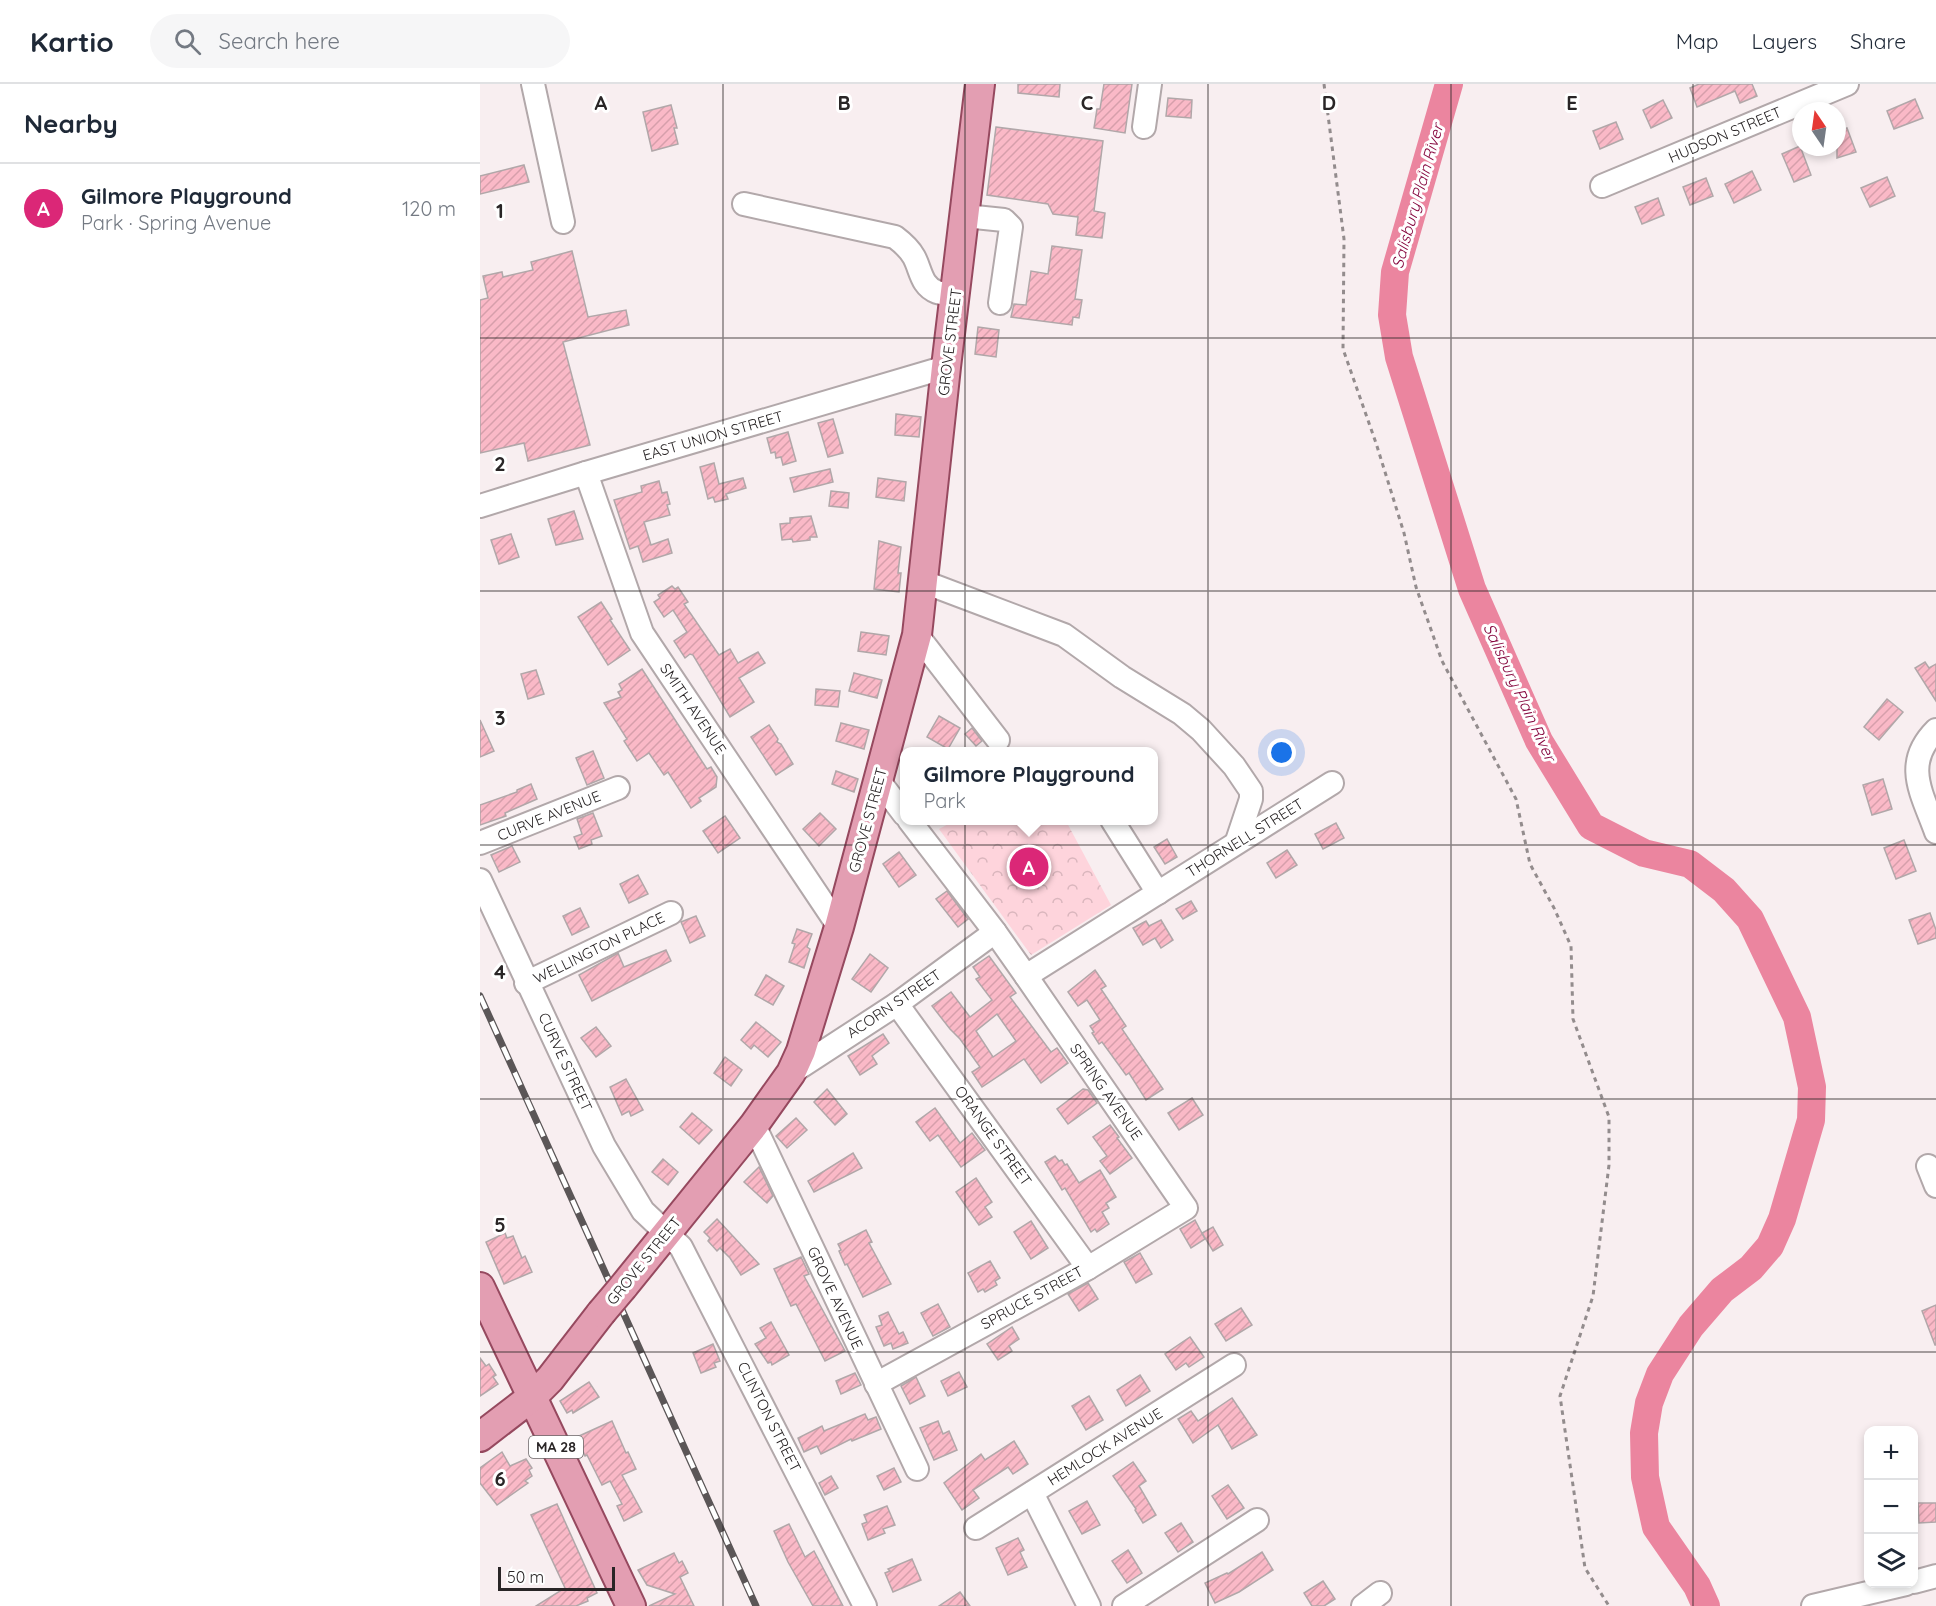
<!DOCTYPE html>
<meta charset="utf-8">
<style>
body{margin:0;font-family:Quicksand,sans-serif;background:#f6f6f7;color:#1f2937}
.controls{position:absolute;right:18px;bottom:18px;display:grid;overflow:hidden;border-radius:12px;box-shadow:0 3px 9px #0003}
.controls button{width:54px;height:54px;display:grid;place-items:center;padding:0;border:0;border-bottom:2px solid #e0e1e3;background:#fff;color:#1f2937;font:30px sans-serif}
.compass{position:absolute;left:1312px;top:18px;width:54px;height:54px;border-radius:50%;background:#fff;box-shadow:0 3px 9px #0003;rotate:347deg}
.scale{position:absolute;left:18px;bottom:15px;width:117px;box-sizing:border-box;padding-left:6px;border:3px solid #292526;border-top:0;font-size:16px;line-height:21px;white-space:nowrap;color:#292526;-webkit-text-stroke:4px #fff;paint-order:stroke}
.you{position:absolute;left:802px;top:669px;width:21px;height:21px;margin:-15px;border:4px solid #fff;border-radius:50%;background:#1a73e8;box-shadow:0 0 0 9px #1a73e833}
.badge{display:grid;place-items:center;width:39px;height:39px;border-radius:50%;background:#db2777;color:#fff;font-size:20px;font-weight:700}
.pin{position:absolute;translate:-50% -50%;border:3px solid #fff;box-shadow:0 2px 6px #0006}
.popup{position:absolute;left:420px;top:663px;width:258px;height:78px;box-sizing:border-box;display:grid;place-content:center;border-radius:12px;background:#fff;filter:drop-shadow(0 2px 4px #0005);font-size:20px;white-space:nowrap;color:#747a83}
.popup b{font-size:22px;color:#1f2937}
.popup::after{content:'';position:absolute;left:50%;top:100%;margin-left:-12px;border:12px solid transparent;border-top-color:#fff}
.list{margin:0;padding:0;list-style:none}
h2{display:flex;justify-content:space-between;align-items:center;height:78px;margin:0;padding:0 24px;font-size:26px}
h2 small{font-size:20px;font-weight:400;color:#747a83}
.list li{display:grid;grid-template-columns:39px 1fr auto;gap:18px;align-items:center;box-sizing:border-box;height:90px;padding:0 24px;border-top:2px solid #e0e1e3}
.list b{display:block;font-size:22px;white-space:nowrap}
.list p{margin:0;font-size:20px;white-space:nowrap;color:#747a83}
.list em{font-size:20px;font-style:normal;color:#747a83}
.icon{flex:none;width:33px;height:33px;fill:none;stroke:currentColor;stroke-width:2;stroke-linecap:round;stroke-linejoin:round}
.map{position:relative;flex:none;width:1456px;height:1522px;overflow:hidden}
header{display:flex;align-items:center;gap:36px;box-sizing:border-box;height:84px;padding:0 30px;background:#fff;border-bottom:2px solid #e0e1e3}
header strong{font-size:28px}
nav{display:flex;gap:33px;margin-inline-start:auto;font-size:21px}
.search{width:420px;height:54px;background:#f6f6f7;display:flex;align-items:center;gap:15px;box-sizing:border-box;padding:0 21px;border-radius:33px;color:#747a83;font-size:22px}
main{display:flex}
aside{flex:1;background:#fff}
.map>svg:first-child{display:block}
.park{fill:url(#park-crowns)}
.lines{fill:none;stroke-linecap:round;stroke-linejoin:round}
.river{stroke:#eb859f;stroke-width:28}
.building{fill:url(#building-hatch);stroke:#b1a7a9;stroke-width:1.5;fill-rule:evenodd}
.minor-casing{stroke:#b2a8aa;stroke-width:26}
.major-casing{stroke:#96495f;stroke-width:32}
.path{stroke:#938c8d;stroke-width:3;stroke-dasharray:4.5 4.5;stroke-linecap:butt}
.minor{stroke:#fff;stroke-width:22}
.major{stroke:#e39eb2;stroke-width:28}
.rail-casing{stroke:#5b5657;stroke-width:7}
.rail{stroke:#fff;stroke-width:4.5;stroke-dasharray:14;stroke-linecap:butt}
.major-bridge-casing{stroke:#96495f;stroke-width:32;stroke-linecap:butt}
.major-bridge{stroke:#e39eb2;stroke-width:28}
.grid{fill:none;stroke:#292526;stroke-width:1.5;stroke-opacity:0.55}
.labels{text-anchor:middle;stroke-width:6;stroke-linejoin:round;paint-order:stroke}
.shield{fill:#fff;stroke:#696667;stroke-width:1.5}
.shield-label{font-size:14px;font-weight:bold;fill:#292526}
.street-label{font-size:15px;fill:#292526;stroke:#fff}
.water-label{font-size:16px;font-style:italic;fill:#85053d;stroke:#fff}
.grid-label{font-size:20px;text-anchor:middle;font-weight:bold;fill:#292526;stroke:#fff;stroke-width:6;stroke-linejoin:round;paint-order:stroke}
</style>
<header>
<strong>Kartio</strong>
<div class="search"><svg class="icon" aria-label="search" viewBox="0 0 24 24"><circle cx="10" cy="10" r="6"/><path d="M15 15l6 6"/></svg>Search here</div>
<nav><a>Map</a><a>Layers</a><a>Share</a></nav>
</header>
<main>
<aside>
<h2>Nearby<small></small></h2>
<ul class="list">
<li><span class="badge">A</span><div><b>Gilmore Playground</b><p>Park · Spring Avenue</p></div><em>120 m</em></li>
</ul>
</aside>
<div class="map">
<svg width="1456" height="1522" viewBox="0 0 1456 1522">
<defs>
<pattern id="park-crowns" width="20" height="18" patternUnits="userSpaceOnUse" patternTransform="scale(1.5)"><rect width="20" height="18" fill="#fed4dc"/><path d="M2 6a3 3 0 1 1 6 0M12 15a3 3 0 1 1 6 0" fill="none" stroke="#dab6bd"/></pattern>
<pattern id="building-hatch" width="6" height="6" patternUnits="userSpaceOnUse" patternTransform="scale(1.5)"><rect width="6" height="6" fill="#fab9c7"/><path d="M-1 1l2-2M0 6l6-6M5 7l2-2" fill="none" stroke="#d69fab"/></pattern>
</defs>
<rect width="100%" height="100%" fill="#f8eef0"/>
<!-- park -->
<polygon class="park" points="580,736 582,738 586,737 631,821 551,871 459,745 474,737"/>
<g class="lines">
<!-- river -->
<polyline class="river" points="969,0 915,188 912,231 919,273 992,505 1059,657 1111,742 1164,769 1210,780 1244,806 1270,835 1317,933 1332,1003 1331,1036 1302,1135 1290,1162 1271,1184 1242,1206 1211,1242 1180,1290 1169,1319 1164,1349 1165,1393 1176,1443 1217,1502 1226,1522"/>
</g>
<!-- building -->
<g class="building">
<polygon points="538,0 580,0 579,13 538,9"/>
<polygon points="624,0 652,0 645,49 614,44 617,25 620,25"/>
<polygon points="1219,0 1272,0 1277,12 1260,19 1255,7 1217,23 1210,4"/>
<polygon points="688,14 712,16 711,34 686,32"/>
<polygon points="1435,15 1443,34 1414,45 1407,27"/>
<polygon points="1183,16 1192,34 1171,44 1163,26"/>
<polygon points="191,21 197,44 194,44 198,60 172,67 163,28"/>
<polygon points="1136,38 1143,55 1120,65 1113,47"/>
<polygon points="516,43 623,57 614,127 625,129 622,154 596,151 598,133 573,130 568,120 507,111"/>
<polygon points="1367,44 1376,68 1357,74 1357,47"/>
<polygon points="1320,62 1331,91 1314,98 1302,70"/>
<polygon points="44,81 49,98 0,110 0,92"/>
<polygon points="1272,87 1281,106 1254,119 1245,100"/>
<polygon points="1407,93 1415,112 1390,123 1381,104"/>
<polygon points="1226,94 1233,112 1210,121 1203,103"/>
<polygon points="1178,114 1184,131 1162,140 1155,123"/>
<polygon points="572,162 602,166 595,215 602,216 599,234 593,233 592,241 531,233 534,220 546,221 551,187 568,190"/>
<polygon points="92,167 108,233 146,226 149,241 83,258 110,361 48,377 44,359 0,369 0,216 8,214 3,192 22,188 23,193 53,186 51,178"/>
<polygon points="498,243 519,246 516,273 495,270"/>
<polygon points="416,330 441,333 439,353 415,351"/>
<polygon points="353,335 363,369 348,373 338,339"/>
<polygon points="308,348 316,377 303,381 301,373 296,374 295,368 291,369 287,354"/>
<polygon points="234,379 239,400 263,394 266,404 246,410 248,415 235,418 233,413 228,415 220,383"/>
<polygon points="350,385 353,398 314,408 310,394"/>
<polygon points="398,394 426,398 424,417 396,413"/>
<polygon points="179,397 182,409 187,408 190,420 187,421 190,431 164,438 171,461 188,455 192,469 163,478 158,462 150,465 134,416 162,408 161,402"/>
<polygon points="351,407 369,409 368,424 349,422"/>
<polygon points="94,427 103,455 76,461 68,435"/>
<polygon points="331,432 337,453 330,453 330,456 313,458 312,455 302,456 300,440 310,439 310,434"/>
<polygon points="31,450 39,473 19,480 11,456"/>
<polygon points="399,457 421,463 418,489 421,489 419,508 394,505"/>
<polygon points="192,502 195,505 198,503 208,518 204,520 239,571 250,565 258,579 278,568 285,579 259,594 274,618 250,633 213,571 210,570 205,574 194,557 207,548 193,526 184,533 174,518 180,514 178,511"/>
<polygon points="121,518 132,535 130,536 150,566 128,581 98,533"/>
<polygon points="381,548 409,552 406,571 378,567"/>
<polygon points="1445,578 1449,584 1456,580 1456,617 1435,584"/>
<polygon points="162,585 227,685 231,683 237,693 236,703 219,714 221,717 211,724 188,688 184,691 169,669 157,677 144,657 147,655 124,619 141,613 138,608 142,606 139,600"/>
<polygon points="56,586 64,610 48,615 41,590"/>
<polygon points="374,589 402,596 397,614 369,607"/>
<polygon points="336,605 360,607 358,623 335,621"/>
<polygon points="1407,615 1423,628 1399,656 1384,643"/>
<polygon points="459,632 480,644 468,665 447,653"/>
<polygon points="0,636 14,667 0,673"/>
<polygon points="361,639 389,646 384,665 356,657"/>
<polygon points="289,641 298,655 297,658 301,660 313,680 296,691 271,653"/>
<polygon points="492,644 502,657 496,662 485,650"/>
<polygon points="113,667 124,694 107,701 96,674"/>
<polygon points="356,687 378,695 374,708 352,700"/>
<polygon points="1403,695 1412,725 1392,731 1383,701"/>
<polygon points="51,700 57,715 25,729 26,732 0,741 0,721 37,708 37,706"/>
<polygon points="113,729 122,752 111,756 112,760 99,765 94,753 102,750 97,735"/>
<polygon points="340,729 356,745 339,762 323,745"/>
<polygon points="245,732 260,754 238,769 223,747"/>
<polygon points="856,739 864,754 843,765 835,750"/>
<polygon points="687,755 697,773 685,780 674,763"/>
<polygon points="1424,756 1436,787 1416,795 1404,764"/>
<polygon points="32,762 40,778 19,788 11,771"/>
<polygon points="807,766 817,781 796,794 787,779"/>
<polygon points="419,768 436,791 419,803 403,780"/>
<polygon points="158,791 168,810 149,819 140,800"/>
<polygon points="467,807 488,835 478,843 456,815"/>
<polygon points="711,817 717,827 703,835 696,825"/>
<polygon points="100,824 109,843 92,851 83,832"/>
<polygon points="1450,829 1456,846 1456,854 1438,860 1429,836"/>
<polygon points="216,832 225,852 210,859 201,838"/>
<polygon points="681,836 693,856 681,864 675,854 663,861 653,844 666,837 669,842"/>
<polygon points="317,845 332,850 327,863 330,865 324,884 309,878 315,860 312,859"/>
<polygon points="186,866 191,877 112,917 99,891 138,869 144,883"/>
<polygon points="390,870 408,884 391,908 372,895"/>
<path d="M509 872 536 909 530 913 571 968 577 964 588 979 561 999 544 975 502 1003 492 988 500 983 480 955 470 945 452 922 471 908 490 933 512 916 496 895 500 893 493 883ZM517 930 536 957 513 973 496 947Z"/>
<polygon points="615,886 626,902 621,905 646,942 642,945 683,1005 666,1016 649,989 646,991 622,958 619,960 612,949 614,948 610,942 620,936 607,916 598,922 588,908"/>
<polygon points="286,891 304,902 293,921 275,911"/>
<polygon points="276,938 301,958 288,973 274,961 271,965 261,956"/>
<polygon points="116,943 131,962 116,973 101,954"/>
<polygon points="403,950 409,959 392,972 397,980 380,991 368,972"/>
<polygon points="245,973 262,986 251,1002 234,989"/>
<polygon points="146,995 163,1026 151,1032 149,1027 142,1031 130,1003"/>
<polygon points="347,1005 367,1030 355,1041 334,1018"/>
<polygon points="603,1005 608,1006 617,1019 588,1040 577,1025"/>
<polygon points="712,1014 723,1031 699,1046 688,1029"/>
<polygon points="455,1024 480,1059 492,1049 505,1066 481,1083 458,1051 450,1057 436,1038"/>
<polygon points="212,1029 232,1046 219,1060 200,1043"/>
<polygon points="316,1034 327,1046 307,1064 296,1052"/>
<polygon points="630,1041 639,1053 637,1054 652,1074 630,1090 620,1077 627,1072 613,1053"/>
<polygon points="373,1069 382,1084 334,1108 328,1097"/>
<polygon points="575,1072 579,1077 582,1076 585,1081 587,1080 599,1099 620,1086 636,1113 626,1119 629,1124 622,1128 629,1140 617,1148 615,1145 611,1148 585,1104 582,1106 565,1078"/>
<polygon points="183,1075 198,1088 188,1101 172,1088"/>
<polygon points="279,1083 293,1112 287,1119 264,1098"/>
<polygon points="496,1094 512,1118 505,1123 512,1133 499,1141 476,1108"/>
<polygon points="237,1135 279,1180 261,1191 250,1174 240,1164 237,1167 228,1157 230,1154 224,1148"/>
<polygon points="715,1136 725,1155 711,1164 700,1145"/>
<polygon points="551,1137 568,1164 551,1175 534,1148"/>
<polygon points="733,1143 743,1161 733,1167 722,1149"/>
<polygon points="386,1146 392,1158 389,1159 411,1200 383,1213 367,1180 365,1181 359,1167 361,1166 358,1160"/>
<polygon points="25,1149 27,1154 33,1152 42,1174 45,1172 52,1188 24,1200 6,1158"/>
<polygon points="660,1169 672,1190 656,1199 644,1178"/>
<polygon points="321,1173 329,1190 324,1192 365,1267 345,1277 316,1220 311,1222 294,1185"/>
<polygon points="510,1177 520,1194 515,1197 517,1201 505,1208 503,1205 498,1208 488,1189"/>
<polygon points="608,1199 618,1215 599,1227 588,1210"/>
<polygon points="458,1220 470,1243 453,1252 441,1229"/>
<polygon points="1456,1221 1456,1261 1455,1261 1442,1227"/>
<polygon points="761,1224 772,1241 746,1257 735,1240"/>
<polygon points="408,1228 419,1250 423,1248 428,1259 413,1265 411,1259 404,1262 396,1243 402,1241 399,1232"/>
<polygon points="291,1238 309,1271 292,1281 291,1278 288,1279 275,1260 286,1254 280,1244"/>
<polygon points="532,1243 539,1255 529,1262 532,1267 518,1276 507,1260"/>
<polygon points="710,1253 724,1273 709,1283 706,1279 696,1286 685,1270"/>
<polygon points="233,1260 240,1277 234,1279 236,1283 221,1289 213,1269"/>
<polygon points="0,1274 6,1282 9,1280 16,1291 13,1293 18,1300 0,1312"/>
<polygon points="479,1288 487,1303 468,1312 461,1297"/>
<polygon points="375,1289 381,1301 361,1310 356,1297"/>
<polygon points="660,1291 670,1307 646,1322 637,1306"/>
<polygon points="436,1293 445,1312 430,1320 421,1302"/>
<polygon points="109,1298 119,1313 93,1329 92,1326 87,1329 80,1317"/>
<polygon points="609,1312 623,1336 606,1346 592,1322"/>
<polygon points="752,1314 777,1351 752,1365 738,1341 713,1359 698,1335 711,1327 718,1337"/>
<polygon points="385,1330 388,1336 396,1333 401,1345 372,1357 371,1355 341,1370 337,1362 324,1368 318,1354 342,1342 344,1347"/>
<polygon points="132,1337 146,1369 148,1368 156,1385 142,1391 162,1428 144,1437 137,1422 142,1420 130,1397 122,1401 107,1371 105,1372 97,1353"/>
<polygon points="458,1337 463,1350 469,1347 477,1366 454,1376 440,1344"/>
<polygon points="534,1357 548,1380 533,1390 528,1383 493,1406 499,1414 482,1426 464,1399 501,1370 505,1376"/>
<polygon points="22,1368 30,1382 46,1375 52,1384 49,1386 52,1392 45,1397 48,1399 17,1421 0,1399 0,1384"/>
<polygon points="653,1378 666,1397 659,1402 676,1431 663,1439 655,1426 656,1425 633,1392"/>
<polygon points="414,1384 421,1398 404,1406 397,1392"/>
<polygon points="351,1392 358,1404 345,1411 339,1399"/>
<polygon points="748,1401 764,1424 747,1435 732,1412"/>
<polygon points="607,1417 620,1441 602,1450 589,1427"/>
<polygon points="1438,1419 1456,1419 1456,1438 1439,1439"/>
<polygon points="77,1420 117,1509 107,1514 108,1517 96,1522 56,1522 85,1504 51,1431"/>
<polygon points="407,1422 415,1441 403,1445 405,1449 388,1456 382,1440 387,1438 384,1431"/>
<polygon points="701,1439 713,1458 698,1468 685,1449"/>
<polygon points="309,1440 325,1473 334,1467 363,1522 333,1522 308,1478 294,1447"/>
<polygon points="538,1454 544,1466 540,1468 547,1483 528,1491 516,1464"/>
<polygon points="648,1466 662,1489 647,1499 632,1477"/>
<polygon points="782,1468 793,1486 759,1508 735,1519 725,1499 747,1489 748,1490"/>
<polygon points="194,1469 199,1479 202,1477 208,1489 200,1493 214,1522 169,1522 195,1510 167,1501 158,1486"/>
<polygon points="432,1475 441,1496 413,1508 405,1489 410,1487 408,1485"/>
<polygon points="843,1497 855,1515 844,1522 832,1522 824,1509"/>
<polygon points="480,1508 490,1522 459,1522"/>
</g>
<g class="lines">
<!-- minor casing -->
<g class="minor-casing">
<g id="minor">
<polyline points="53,0 83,138"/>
<polyline points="664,43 670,0"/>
<polyline points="1122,102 1367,0"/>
<path d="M264 120 415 153C423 159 429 164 434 173 441 186 441 202 457 208 462 210 470 209 475 210"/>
<polyline points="485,132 524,136 531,143 520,219"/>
<polyline points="106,389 162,549 359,843"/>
<polyline points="0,422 106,389 466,283"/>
<polyline points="444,498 584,551 642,593 702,630 721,646 754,682 771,707 771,715 757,757"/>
<polyline points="437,551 518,656"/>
<path d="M1456 646C1422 680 1442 709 1456 748"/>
<polyline points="399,697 424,730"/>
<polyline points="429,736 515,848 546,892 852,699"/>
<polyline points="632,736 678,809"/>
<polyline points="0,759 138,704"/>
<polyline points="0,796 124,1062 163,1127 201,1163 385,1522"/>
<polyline points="46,899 191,829"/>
<polyline points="417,920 608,1184"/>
<polyline points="311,989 417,920 515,848"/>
<polyline points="274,1041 437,1385"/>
<polyline points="1448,1082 1456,1102"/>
<polyline points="396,1300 608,1184 706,1124 546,892"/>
<polyline points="552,1409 609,1522"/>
<polyline points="496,1444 754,1281"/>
<polyline points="1434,1498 1456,1492"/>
<polyline points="644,1522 777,1436"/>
<polyline points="883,1522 900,1509"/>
<polyline points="1333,1522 1426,1500"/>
</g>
</g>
<!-- major casing -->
<g class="major-casing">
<g id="major">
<polyline points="0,1203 151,1522"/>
<polyline points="143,1203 274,1041 311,989 321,967 359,843 437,551 466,283 500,0"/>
<polyline points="0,1353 52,1313 70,1295 121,1229"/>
</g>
</g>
<!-- path -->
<polyline class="path" points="844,0 864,155 863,265 896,359 924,449 936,503 962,577 1036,715 1050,780 1074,824 1091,862 1093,935 1129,1033 1129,1081 1113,1212 1080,1312 1105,1484 1129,1522"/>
<!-- minor -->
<use href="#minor" class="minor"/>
<!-- major -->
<use href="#major" class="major"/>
<!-- rail casing -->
<g class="rail-casing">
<polyline id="rail" points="0,912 276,1522"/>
</g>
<!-- rail -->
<use href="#rail" class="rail"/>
<!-- major-bridge casing -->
<g class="major-bridge-casing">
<polyline id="major-bridge" points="121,1229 143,1203"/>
</g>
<!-- major-bridge -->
<use href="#major-bridge" class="major-bridge"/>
</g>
<!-- grid -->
<path class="grid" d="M243 0V1522M485 0V1522M728 0V1522M971 0V1522M1213 0V1522M0 254H1456M0 507H1456M0 761H1456M0 1015H1456M0 1268H1456"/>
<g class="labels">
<!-- shield labels -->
<rect class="shield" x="49" y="1352" width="54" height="22" rx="4.5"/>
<g class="shield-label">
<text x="76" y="1368">MA 28</text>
</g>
<!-- street labels -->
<g class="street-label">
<text transform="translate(1245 51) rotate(-23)" y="5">HUDSON STREET</text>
<text transform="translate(470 258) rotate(-83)" y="5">GROVE STREET</text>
<text transform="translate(233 352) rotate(-16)" y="5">EAST UNION STREET</text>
<text transform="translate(213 625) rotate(56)" y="5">SMITH AVENUE</text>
<text transform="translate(69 732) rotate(-22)" y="5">CURVE AVENUE</text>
<text transform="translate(388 736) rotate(-75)" y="5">GROVE STREET</text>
<text transform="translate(765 754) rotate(-32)" y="5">THORNELL STREET</text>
<text transform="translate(119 864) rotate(-26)" y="5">WELLINGTON PLACE</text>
<text transform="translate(414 920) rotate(-34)" y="5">ACORN STREET</text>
<text transform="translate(85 978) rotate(65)" y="5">CURVE STREET</text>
<text transform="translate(626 1008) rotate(55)" y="5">SPRING AVENUE</text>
<text transform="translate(513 1052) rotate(54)" y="5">ORANGE STREET</text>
<text transform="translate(164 1177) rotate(-51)" y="5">GROVE STREET</text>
<text transform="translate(355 1214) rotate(65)" y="5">GROVE AVENUE</text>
<text transform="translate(552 1214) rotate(-29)" y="5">SPRUCE STREET</text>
<text transform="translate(289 1333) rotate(63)" y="5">CLINTON STREET</text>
<text transform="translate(625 1363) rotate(-32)" y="5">HEMLOCK AVENUE</text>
</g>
<!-- water labels -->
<g class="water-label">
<text transform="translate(937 112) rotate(-74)" y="6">Salisbury Plain River</text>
<text transform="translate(1040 608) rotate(65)" y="6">Salisbury Plain River</text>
</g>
</g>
<g class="grid-label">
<text x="121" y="26">A</text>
<text x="364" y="26">B</text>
<text x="607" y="26">C</text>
<text x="849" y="26">D</text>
<text x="1092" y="26">E</text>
<text x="20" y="134">1</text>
<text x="20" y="387">2</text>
<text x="20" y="641">3</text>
<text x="20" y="895">4</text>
<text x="20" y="1148">5</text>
<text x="20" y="1402">6</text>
</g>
</svg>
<div class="controls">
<button>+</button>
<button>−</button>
<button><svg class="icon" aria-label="layers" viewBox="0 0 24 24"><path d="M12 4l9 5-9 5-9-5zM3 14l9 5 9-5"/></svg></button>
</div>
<svg class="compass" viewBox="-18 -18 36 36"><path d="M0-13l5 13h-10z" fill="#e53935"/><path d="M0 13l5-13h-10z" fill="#747a83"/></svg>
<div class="scale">50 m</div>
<div class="you"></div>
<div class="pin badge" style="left:549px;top:783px">A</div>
<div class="popup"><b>Gilmore Playground</b>Park</div>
</div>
</main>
